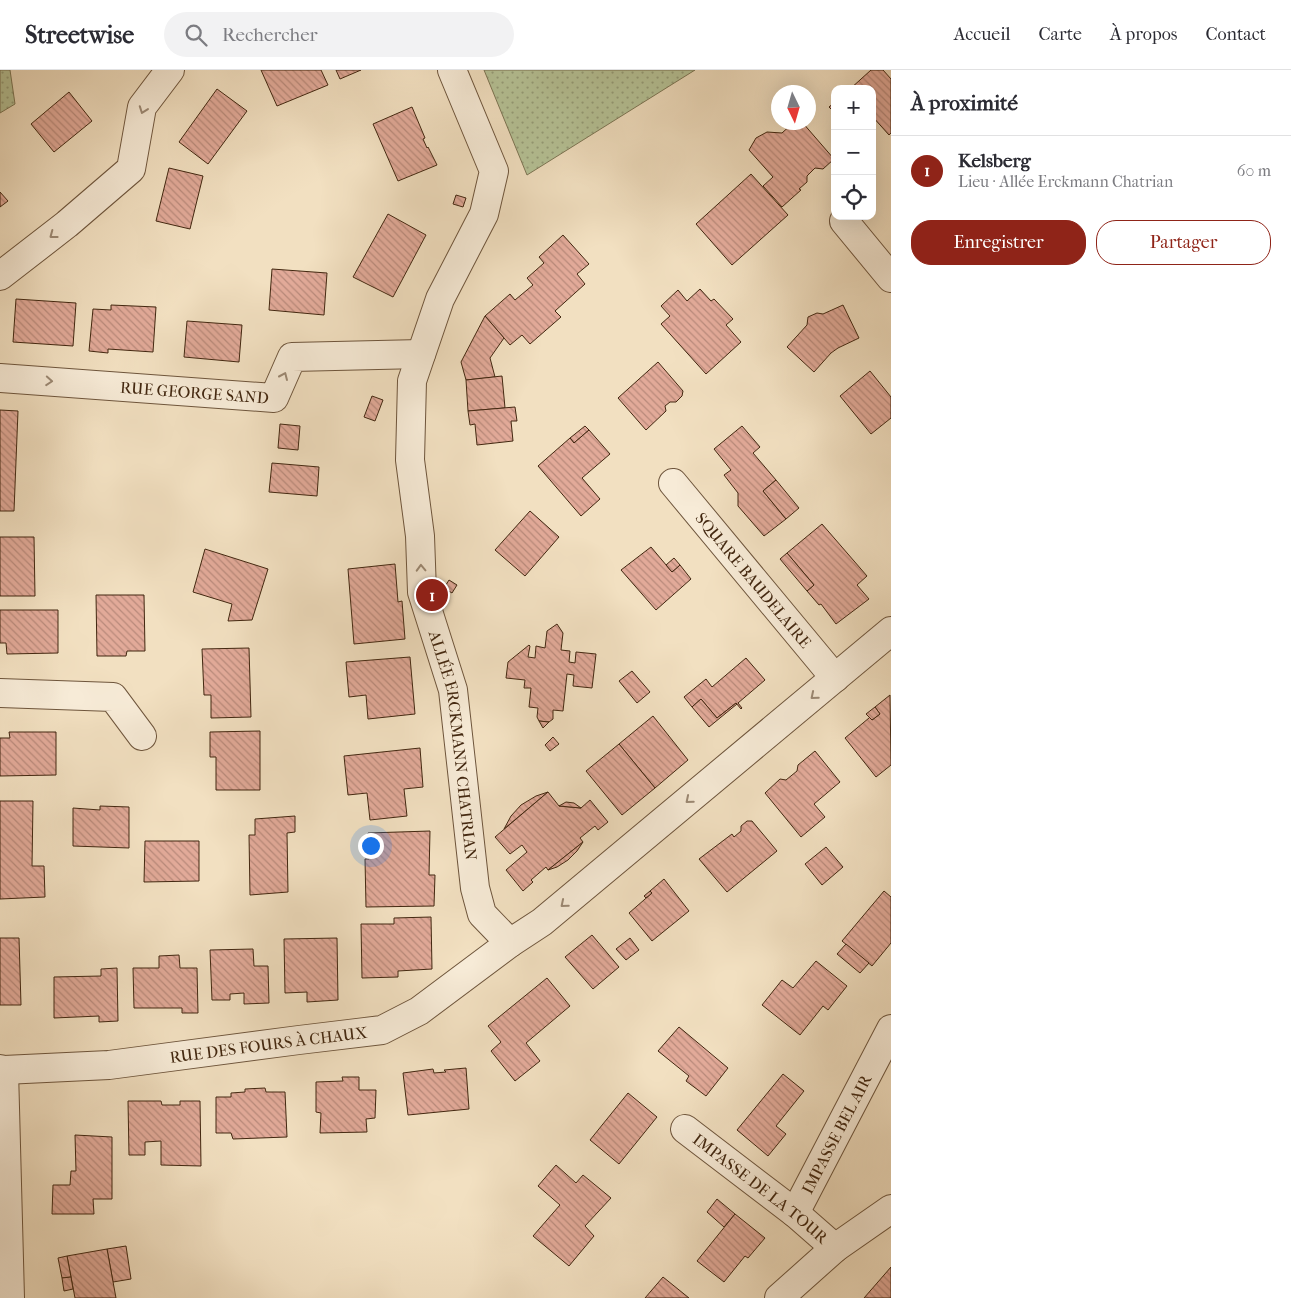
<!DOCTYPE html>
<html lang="fr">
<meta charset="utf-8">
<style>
body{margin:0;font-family:"IM FELL French Canon",serif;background:#f2f2f3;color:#2b2b33}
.controls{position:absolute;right:15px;top:15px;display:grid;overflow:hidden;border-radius:10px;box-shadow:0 5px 20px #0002}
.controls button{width:45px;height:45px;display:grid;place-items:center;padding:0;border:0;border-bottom:1px solid #e1e1e2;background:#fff;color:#2b2b33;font:25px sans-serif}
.compass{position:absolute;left:771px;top:15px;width:45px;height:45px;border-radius:50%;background:#fff;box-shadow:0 5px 20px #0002;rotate:175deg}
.you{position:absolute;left:370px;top:775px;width:18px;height:18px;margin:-12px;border:4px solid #fff;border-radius:50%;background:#1a73e8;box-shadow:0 0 0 8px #1a73e833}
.badge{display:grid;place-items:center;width:32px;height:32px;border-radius:50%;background:#8f2418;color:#fff;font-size:16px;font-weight:700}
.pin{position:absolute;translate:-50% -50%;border:2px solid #fff;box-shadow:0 1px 5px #0006}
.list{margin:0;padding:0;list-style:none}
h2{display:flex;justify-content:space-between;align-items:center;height:65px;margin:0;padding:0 20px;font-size:21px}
h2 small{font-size:16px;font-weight:400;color:#7c7c81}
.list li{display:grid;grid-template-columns:32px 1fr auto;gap:15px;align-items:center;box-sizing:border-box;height:70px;padding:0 20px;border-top:1px solid #e1e1e2}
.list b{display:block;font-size:19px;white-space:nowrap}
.list p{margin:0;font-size:16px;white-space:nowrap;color:#7c7c81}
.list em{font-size:16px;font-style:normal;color:#7c7c81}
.actions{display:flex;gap:10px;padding:15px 20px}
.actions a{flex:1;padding:11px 0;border:1px solid #8f2418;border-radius:20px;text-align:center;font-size:18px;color:#8f2418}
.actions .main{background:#8f2418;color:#fff}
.icon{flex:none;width:28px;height:28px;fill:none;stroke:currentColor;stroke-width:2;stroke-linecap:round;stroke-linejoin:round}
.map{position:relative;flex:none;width:891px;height:1228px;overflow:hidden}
header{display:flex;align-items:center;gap:30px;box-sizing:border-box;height:70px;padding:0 25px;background:#fff;border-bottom:1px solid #e1e1e2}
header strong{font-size:24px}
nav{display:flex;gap:28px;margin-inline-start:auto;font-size:18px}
.search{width:350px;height:45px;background:#f2f2f3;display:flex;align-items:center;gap:12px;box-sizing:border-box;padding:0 18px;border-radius:28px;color:#7c7c81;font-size:19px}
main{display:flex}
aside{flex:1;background:#fff}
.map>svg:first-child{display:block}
.grass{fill:url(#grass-dots);stroke:#7c7554}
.building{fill:url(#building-back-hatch);stroke:#422710}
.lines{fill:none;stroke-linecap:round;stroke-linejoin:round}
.minor-casing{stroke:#6e553c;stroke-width:30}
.minor{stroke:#f7ebd7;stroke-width:28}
.oneway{stroke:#9c8974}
.labels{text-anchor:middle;stroke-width:5;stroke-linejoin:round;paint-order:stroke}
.street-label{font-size:16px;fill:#422710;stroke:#f7ebd7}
</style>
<header>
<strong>Streetwise</strong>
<div class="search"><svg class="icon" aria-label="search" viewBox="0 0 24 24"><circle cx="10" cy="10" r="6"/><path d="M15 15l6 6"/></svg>Rechercher</div>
<nav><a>Accueil</a><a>Carte</a><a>À propos</a><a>Contact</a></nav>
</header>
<main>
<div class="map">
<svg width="891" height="1228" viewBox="0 0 891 1228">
<defs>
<pattern id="grass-dots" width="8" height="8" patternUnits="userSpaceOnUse" patternTransform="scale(1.25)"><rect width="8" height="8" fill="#b6c397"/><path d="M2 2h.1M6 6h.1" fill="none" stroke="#969e7a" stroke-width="1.8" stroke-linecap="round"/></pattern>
<pattern id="building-back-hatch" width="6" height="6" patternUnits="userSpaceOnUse" patternTransform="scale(1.25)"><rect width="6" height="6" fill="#e2aa99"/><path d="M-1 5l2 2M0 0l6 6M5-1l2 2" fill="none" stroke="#b98a7b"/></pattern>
</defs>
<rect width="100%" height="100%" fill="#f2e0c1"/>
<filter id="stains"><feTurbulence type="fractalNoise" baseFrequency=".004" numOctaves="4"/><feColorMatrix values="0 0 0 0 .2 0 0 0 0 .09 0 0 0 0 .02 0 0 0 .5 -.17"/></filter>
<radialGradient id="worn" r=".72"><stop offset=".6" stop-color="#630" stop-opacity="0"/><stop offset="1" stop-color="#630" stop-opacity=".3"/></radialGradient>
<!-- grass -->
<g class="grass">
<polygon points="0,0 10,0 15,34 0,43"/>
<polygon points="484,0 695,0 527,105"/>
</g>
<!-- building -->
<g class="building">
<polygon points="261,0 321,0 328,15 277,36"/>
<polygon points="336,0 361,0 340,9"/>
<polygon points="871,0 883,0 891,9 891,63 889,65 872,46 872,19 850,19"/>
<polygon points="217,19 247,41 208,94 179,72"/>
<polygon points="69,22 92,51 54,82 31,54"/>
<polygon points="835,32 835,43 829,37"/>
<polygon points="412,37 425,68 423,69 427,78 428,77 437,95 398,111 373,54"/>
<polygon points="794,52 802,52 834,89 823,99 815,98 807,106 807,112 799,119 801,120 782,137 763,116 773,107 749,80 756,68 767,62 782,63"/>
<polygon points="169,98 203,106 190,159 156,151"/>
<polygon points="751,104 788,145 732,195 696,154"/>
<polygon points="0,122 8,131 0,137"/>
<polygon points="456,125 466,128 463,137 453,134"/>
<polygon points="388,144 426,165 393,227 353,207"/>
<polygon points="563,165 589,194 577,204 585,214 555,241 561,247 530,274 522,265 510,275 485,246 510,224 515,230 533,215 527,208 544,193 539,187"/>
<polygon points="272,199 327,203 324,245 269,240"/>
<polygon points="700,219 711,231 714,229 733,249 726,255 741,272 706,304 661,254 670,246 661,236 678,220 687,231"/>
<polygon points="16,229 76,233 73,276 13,272"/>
<polygon points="111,235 156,237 153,282 108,279 108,283 89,281 93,239 111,240"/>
<polygon points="843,235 859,268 838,278 831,283 814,302 787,277 807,255 808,247 817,243 823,244"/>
<polygon points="485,246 504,268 490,288 495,307 466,310 461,292"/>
<polygon points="187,251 242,255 239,292 184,287"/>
<polygon points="658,292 683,321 682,326 676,332 670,332 665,336 666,341 646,360 618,328"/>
<polygon points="870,301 891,327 891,348 871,364 840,326"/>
<polygon points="502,306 505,338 468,341 466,310"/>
<polygon points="372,326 383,330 375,351 364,347"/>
<polygon points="515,337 517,351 511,351 513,371 477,375 475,354 470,355 468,341"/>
<polygon points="0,340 18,341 14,441 0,441"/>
<polygon points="280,354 300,356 298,380 278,378"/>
<polygon points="585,356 589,360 574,373 570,368"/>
<polygon points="742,356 760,377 753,383 776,410 763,421 786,449 764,466 738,436 738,423 724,405 731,400 714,379"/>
<polygon points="589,360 610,384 582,408 600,429 581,446 538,396 570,368 574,373"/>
<polygon points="272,393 319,397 317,426 269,422"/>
<polygon points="776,410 799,438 786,449 763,421"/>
<polygon points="530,441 559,467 525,506 495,480"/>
<polygon points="822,454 867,506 857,515 869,529 836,554 821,534 819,535 807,521 814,515 787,483"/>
<polygon points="0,467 34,467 35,526 0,526"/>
<polygon points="651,477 672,502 680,495 691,509 656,540 621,500"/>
<polygon points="205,479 268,499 252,550 228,551 232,534 193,522"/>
<polygon points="787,483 814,515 807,521 780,489"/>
<polygon points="674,488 680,495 672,502 666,495"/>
<polygon points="395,494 398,532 402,531 405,569 354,574 348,499"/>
<polygon points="449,510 457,515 452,523 444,518"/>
<polygon points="96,525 144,525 145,581 127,581 126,586 97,586"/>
<polygon points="0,540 58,540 58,583 7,584 6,573 0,573"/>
<polygon points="557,554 563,563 561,580 570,581 569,592 575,593 576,582 596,584 592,618 573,616 574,605 567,604 563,641 553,640 553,649 549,652 539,651 537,647 538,638 529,637 531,618 524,618 525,610 506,608 508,592 529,575 530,576 528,587 535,588 536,576 545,578 547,561"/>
<polygon points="249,578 251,647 211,648 211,625 204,625 202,579"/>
<polygon points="410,587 415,644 368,649 366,625 349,627 346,592"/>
<polygon points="746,588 765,610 738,633 742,638 741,639 736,633 717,648 701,629 692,637 684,627 706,609 712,617"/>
<polygon points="632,601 650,622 637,633 619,611"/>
<polygon points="890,625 891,695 876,707 845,668 869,648 870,647 872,650 880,644 875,637"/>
<polygon points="701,629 717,648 736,633 737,634 709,657 692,637"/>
<polygon points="875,637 880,644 872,650 866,644"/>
<polygon points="653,646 688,690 655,718 619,674"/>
<polygon points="539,651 549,652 543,658"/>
<polygon points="260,661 260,720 216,720 216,687 210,687 210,662"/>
<polygon points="9,662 56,662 56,705 0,706 0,668 10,668"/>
<polygon points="553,667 559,674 550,681 545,675"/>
<polygon points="619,674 655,718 622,745 586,701"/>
<polygon points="420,678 423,717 404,719 407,746 370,750 367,723 348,725 344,686"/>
<polygon points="815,681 840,712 814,734 825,747 801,767 765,723 780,709 786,710 797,701 798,695"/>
<polygon points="548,722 504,759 511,746 521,735 536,726"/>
<polygon points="548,722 559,736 581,738 590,730 608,752 598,760 595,756 580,768 583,772 548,800 546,797 531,810 533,812 523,821 506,800 527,782 522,775 510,784 495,767"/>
<polygon points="0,731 33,731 32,796 44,796 45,827 0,829"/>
<polygon points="566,732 574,733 581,738 559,736"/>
<polygon points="100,736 129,737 129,778 73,776 73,738 100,740"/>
<polygon points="295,746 295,762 287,763 288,822 250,825 249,765 255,765 255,749"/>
<polygon points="747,751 752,751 777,781 727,822 699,789 732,764 734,767 741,761 741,756"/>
<polygon points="430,761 429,805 435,805 434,836 366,837 365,789 369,789 368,763"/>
<polygon points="145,771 199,771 199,811 144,812"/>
<polygon points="583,772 577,781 568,790 557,797 548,800"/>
<polygon points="826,777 843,797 822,815 805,794"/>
<polygon points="664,809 689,841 652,871 629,843 652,823 650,821"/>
<polygon points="650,821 652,823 646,828 644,826"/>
<polygon points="884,821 891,827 891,873 872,896 842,871"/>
<polygon points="431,847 432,899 398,901 398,907 362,908 361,854 394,854 394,848"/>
<polygon points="592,865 619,897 593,919 565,887"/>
<polygon points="0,868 19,868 21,935 0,935"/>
<polygon points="337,868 338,930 307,932 307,922 285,923 284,869"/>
<polygon points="630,868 639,880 626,890 616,879"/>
<polygon points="846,874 869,893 860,903 837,884"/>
<polygon points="253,879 254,896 268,896 269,933 244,934 244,923 230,924 230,930 212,930 210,880"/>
<polygon points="179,885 180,898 197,898 198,943 182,943 182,938 134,938 133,898 159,898 159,886"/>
<polygon points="816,891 847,916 828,940 823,936 800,965 762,935 782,910 793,918"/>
<polygon points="117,898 118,951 99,952 99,946 54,948 54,907 101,906 101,899"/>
<polygon points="547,908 570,936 526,973 540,991 515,1011 491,981 501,972 488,956"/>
<polygon points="679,957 728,998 706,1026 686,1011 689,1006 658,981"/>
<polygon points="466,998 469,1039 408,1045 403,1003 433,999 434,1003 446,1002 444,1000"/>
<polygon points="783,1004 804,1021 776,1056 786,1064 768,1086 737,1060"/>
<polygon points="342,1007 359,1007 359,1020 376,1020 375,1048 366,1049 367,1062 320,1063 321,1043 316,1042 316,1012 343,1011"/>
<polygon points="265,1018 266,1022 285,1022 287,1067 233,1069 231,1063 216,1063 216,1027 231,1027 231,1023 245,1022 245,1019"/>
<polygon points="628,1023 657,1047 619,1094 590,1070"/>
<polygon points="128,1031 161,1031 162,1035 180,1035 180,1031 200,1031 201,1096 161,1095 161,1071 145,1072 145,1085 129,1085"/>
<polygon points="75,1065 112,1067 112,1129 93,1129 94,1144 52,1144 53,1115 70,1115 71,1101 76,1101"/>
<polygon points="556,1095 576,1113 583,1105 611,1128 585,1156 594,1166 569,1196 533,1166 560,1135 538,1116"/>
<polygon points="717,1129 735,1144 724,1157 707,1142"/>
<polygon points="735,1144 765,1168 748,1188 745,1186 724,1212 697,1191"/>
<polygon points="126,1176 131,1209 113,1212 107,1179"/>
<polygon points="107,1179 116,1228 75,1228 67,1186"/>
<polygon points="67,1186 71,1207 62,1208 58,1188"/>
<polygon points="891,1197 891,1228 864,1228"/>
<polygon points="71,1207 73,1219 64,1221 62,1208"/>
<polygon points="663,1207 689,1228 645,1228"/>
</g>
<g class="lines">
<!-- minor casing -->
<g class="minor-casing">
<g id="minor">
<path id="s1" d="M452 0 494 101 484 144 440 229 412 311 410 390 420 466 422 522 453 620 475 818 482 844 510 873 542 852 891 561"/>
<polyline points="844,151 891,208"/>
<polyline points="0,206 67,154 131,99 142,37 170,0"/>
<path id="s2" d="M0 308 274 328 292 287 421 284"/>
<path id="s3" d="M673 413 835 608"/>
<polyline points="0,623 113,627 142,666"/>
<path id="s4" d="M0 999 4 1000 109 995 299 970 382 960 419 941 510 873"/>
<polyline points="4,1000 10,1228"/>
<path id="s5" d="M685 1059 795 1143 835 1178"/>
<path id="s6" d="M795 1143 891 959"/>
<polyline points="779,1228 835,1178 891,1139"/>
</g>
</g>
<!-- minor -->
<use href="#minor" class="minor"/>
</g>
<!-- one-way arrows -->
<defs><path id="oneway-chevron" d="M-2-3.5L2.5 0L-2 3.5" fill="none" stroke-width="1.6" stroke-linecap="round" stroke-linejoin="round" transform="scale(1.25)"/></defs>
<g class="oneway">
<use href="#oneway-chevron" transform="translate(143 40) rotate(110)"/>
<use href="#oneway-chevron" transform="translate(53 165) rotate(143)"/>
<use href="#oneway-chevron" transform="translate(284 306) rotate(-66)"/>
<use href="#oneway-chevron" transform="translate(49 311) rotate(4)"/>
<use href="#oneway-chevron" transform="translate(421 498) rotate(-92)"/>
<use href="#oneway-chevron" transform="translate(814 626) rotate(140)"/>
<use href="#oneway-chevron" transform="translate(689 730) rotate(140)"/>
<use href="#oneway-chevron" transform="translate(564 834) rotate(140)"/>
</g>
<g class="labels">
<!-- street labels -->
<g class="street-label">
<text dy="6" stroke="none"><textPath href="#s2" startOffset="195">RUE GEORGE SAND</textPath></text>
<text dy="6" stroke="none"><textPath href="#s3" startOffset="126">SQUARE BAUDELAIRE</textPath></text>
<text dy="6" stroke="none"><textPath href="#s1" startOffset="705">ALLÉE ERCKMANN CHATRIAN</textPath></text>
<text dy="6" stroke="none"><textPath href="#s4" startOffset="270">RUE DES FOURS À CHAUX</textPath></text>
<text dy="6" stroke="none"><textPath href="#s6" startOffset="89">IMPASSE BEL AIR</textPath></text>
<text dy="6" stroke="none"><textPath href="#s5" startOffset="96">IMPASSE DE LA TOUR</textPath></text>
</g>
</g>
<rect width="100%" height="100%" filter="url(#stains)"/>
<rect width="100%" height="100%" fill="url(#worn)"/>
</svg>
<div class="controls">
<button>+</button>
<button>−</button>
<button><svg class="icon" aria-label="locate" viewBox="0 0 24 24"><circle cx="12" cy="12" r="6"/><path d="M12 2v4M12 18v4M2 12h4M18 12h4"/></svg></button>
</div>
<svg class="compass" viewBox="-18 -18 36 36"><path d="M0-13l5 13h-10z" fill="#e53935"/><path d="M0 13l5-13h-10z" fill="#7c7c81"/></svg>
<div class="you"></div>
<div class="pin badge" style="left:432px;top:525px">1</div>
</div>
<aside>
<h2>À proximité<small></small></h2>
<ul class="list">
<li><span class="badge">1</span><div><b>Kelsberg</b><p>Lieu · Allée Erckmann Chatrian</p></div><em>60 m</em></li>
</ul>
<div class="actions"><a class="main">Enregistrer</a><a>Partager</a></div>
</aside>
</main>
